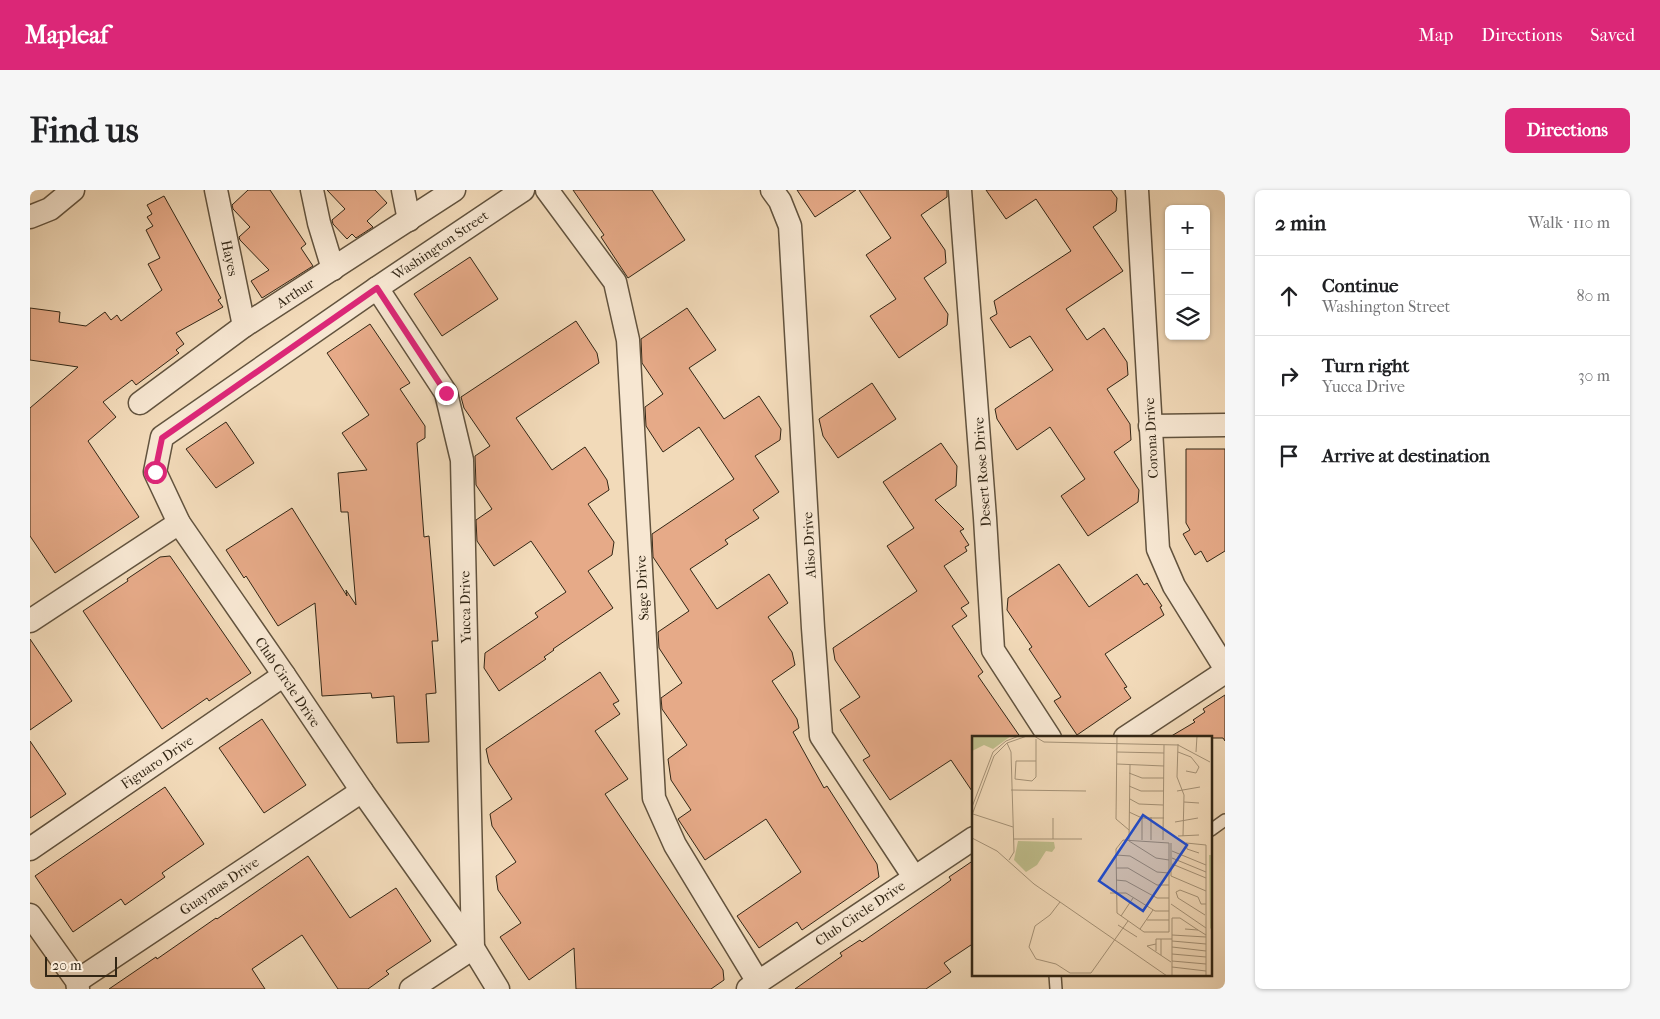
<!DOCTYPE html>
<meta charset="utf-8">
<style>
body{margin:0;font-family:"IM FELL French Canon",serif;background:#f6f6f6;color:#202124}
.controls{position:absolute;right:15px;top:15px;display:grid;overflow:hidden;border-radius:8px;box-shadow:0 1px 4px #0004}
.controls button{width:45px;height:45px;display:grid;place-items:center;padding:0;border:0;border-bottom:1px solid #e0e0e0;background:#fff;color:#202124;font:25px sans-serif}
.scale{position:absolute;left:15px;bottom:12px;width:72px;box-sizing:border-box;padding-left:5px;border:2px solid #322615;border-top:0;font-size:14px;line-height:18px;white-space:nowrap;color:#322615;-webkit-text-stroke:4px #f7e7d2;paint-order:stroke}
.stop{position:absolute;width:15px;height:15px;margin:-11px;border:4px solid #db2777;border-radius:50%;background:#fff}
.stop.end{background:#db2777;border-color:#fff;box-shadow:0 1px 5px #0008}
.list{margin:0;padding:0;list-style:none}
h2{display:flex;justify-content:space-between;align-items:center;height:65px;margin:0;padding:0 20px;font-size:21px}
h2 small{font-size:16px;font-weight:400;color:#757577}
.list li{display:grid;grid-template-columns:32px 1fr auto;gap:15px;align-items:center;box-sizing:border-box;height:80px;padding:0 20px;border-top:1px solid #e0e0e0}
.list b{display:block;font-size:19px;white-space:nowrap}
.list p{margin:0;font-size:16px;white-space:nowrap;color:#757577}
.list em{font-size:16px;font-style:normal;color:#757577}
.icon{flex:none;width:28px;height:28px;fill:none;stroke:currentColor;stroke-width:2;stroke-linecap:round;stroke-linejoin:round}
.map{position:relative;flex:none;width:1195px;height:799px;overflow:hidden;border-radius:8px}
header{display:flex;align-items:center;gap:30px;box-sizing:border-box;height:70px;padding:0 25px;background:#db2777;color:#fff}
header strong{font-size:24px}
nav{display:flex;gap:28px;margin-inline-start:auto;font-size:18px}
.intro{display:flex;align-items:center;justify-content:space-between;box-sizing:border-box;height:120px;padding:0 30px}
h1{margin:0;font-size:35px}
.button{padding:12px 22px;border-radius:8px;background:#db2777;color:#fff;font-size:18px;font-weight:700}
main{display:flex;gap:30px;padding:0 30px}
aside{flex:1;background:#fff;border-radius:8px;box-shadow:0 1px 4px #0004}
.map>svg:first-child{display:block}
.building{fill:#e6aa88;stroke:#322615}
.lines{fill:none;stroke-linecap:round;stroke-linejoin:round}
.lane-casing{stroke:#62533e;stroke-width:14}
.street-casing{stroke:#62533e;stroke-width:25}
.lane{stroke:#f7e7d2;stroke-width:11}
.street{stroke:#f7e7d2;stroke-width:22}
.route{stroke:#db2777;stroke-width:6}
.labels{text-anchor:middle;stroke-width:4;stroke-linejoin:round;paint-order:stroke}
.street-label{font-size:14px;fill:#322615;stroke:#f7e7d2}
.inset-road{fill:none;stroke:#a59277;stroke-width:1}
.view{fill:#1d4ed8;fill-opacity:0.15;stroke:#1d4ed8;stroke-width:2.5}
.inset-edge{fill:none;stroke:#322615;stroke-width:2.5}
</style>
<header>
<strong>Mapleaf</strong>
<nav><a>Map</a><a>Directions</a><a>Saved</a></nav>
</header>
<div class="intro"><h1>Find us</h1><a class="button">Directions</a></div>
<main>
<div class="map">
<svg width="1195" height="799" viewBox="0 0 1195 799">
<rect width="100%" height="100%" fill="#f2dab9"/>
<filter id="stains"><feTurbulence type="fractalNoise" baseFrequency=".004" numOctaves="4"/><feColorMatrix values="0 0 0 0 .2 0 0 0 0 .09 0 0 0 0 .02 0 0 0 .5 -.17"/></filter>
<radialGradient id="worn" r=".72"><stop offset=".6" stop-color="#630" stop-opacity="0"/><stop offset="1" stop-color="#630" stop-opacity=".3"/></radialGradient>
<!-- building -->
<g class="building">
<polygon points="218,0 240,0 276,54 271,58 283,76 232,108 221,91 239,80 210,50 209,47 220,37 203,19 202,15"/>
<polygon points="297,0 345,0 357,13 337,31 343,37 326,48 322,44 317,49 303,34 302,30 315,19"/>
<polygon points="543,0 622,0 655,50 598,88 571,47 574,45"/>
<polygon points="767,0 826,0 785,27"/>
<polygon points="829,0 917,0 917,7 891,25 915,60 916,73 894,88 918,124 917,135 869,168 840,126 866,109 836,65 861,48"/>
<polygon points="956,0 1081,0 1087,8 1086,21 1063,37 1093,81 1036,119 1057,150 1074,138 1097,172 1098,185 1077,199 1100,234 1101,250 1084,262 1109,300 1108,312 1058,346 1031,306 1055,289 1020,237 987,260 967,229 965,219 1023,180 1000,146 980,158 960,128 967,124 964,111 1041,61 1006,9 976,29"/>
<polygon points="134,6 191,108 188,110 193,117 146,143 154,154 146,160 149,163 106,195 102,190 73,212 86,227 58,251 109,327 25,383 0,346 0,218 48,177 0,170 0,118 30,122 29,132 56,136 75,122 81,130 87,125 91,131 132,100 118,74 130,68 116,40 123,36 117,27 122,24 117,15"/>
<polygon points="440,67 468,109 412,146 384,104"/>
<polygon points="657,118 686,160 659,178 694,229 729,206 751,239 750,250 725,266 749,302 723,320 729,328 695,350 698,354 660,379 687,419 739,384 758,413 738,427 762,462 765,475 742,491 767,529 769,538 763,542 794,598 797,596 847,674 849,687 772,740 767,732 729,758 707,726 771,682 736,629 675,670 648,629 661,620 641,590 638,569 657,555 632,519 631,508 652,493 629,458 628,442 659,421 623,367 622,344 704,289 669,237 633,262 616,236 615,217 633,204 612,173 611,149"/>
<polygon points="546,131 567,163 569,173 486,228 522,280 555,257 577,290 579,300 558,314 584,352 582,365 558,381 583,418 523,459 524,460 514,467 516,469 469,501 454,478 455,463 508,427 505,423 536,402 501,351 464,376 447,351 446,330 462,319 446,295 445,266 460,256 434,218 431,207"/>
<polygon points="340,134 380,193 370,199 395,236 395,248 387,253 394,347 399,346 408,451 402,451 406,503 396,504 399,552 367,553 364,506 342,508 341,503 292,506 285,413 248,436 216,386 214,388 196,360 262,318 317,406 316,400 326,415 318,322 311,322 308,283 337,280 312,243 339,225 297,163"/>
<polygon points="842,193 866,229 808,268 793,246 789,229"/>
<polygon points="196,232 224,273 186,298 156,259"/>
<polygon points="911,253 927,276 926,296 905,310 934,339 930,341 939,355 935,357 937,361 914,376 939,413 931,418 937,426 922,436 953,482 948,486 991,548 944,548 944,604 921,570 860,610 833,570 840,566 810,520 830,507 805,470 803,458 887,401 857,356 884,338 853,292"/>
<polygon points="1156,259 1195,259 1195,361 1177,372 1171,361 1165,365 1153,344 1160,340 1156,333"/>
<polygon points="140,366 221,483 179,511 177,508 132,539 53,421 98,391 97,389 130,367"/>
<polygon points="1029,374 1059,417 1107,384 1114,395 1117,393 1132,416 1130,417 1134,425 1075,464 1097,497 1094,498 1101,508 1047,545 1024,511 1031,507 999,459 1002,457 977,420 978,408"/>
<polygon points="0,449 42,511 0,540"/>
<polygon points="570,482 589,511 583,514 590,524 565,541 598,589 575,604 693,780 694,790 681,799 546,799 544,758 499,790 470,747 491,733 468,700 466,686 486,672 462,636 460,624 482,609 459,573 456,559"/>
<polygon points="1195,505 1195,551 1193,548 1138,548 1165,532 1163,530 1175,522 1173,519"/>
<polygon points="232,529 276,595 234,623 189,558"/>
<polygon points="0,551 36,604 0,628"/>
<polygon points="135,597 174,654 132,683 135,687 95,715 91,709 43,742 5,686"/>
<polygon points="278,666 320,728 366,698 401,751 356,781 359,784 338,799 308,799 272,745 222,779 235,799 79,799 126,767 127,769 186,728 187,729"/>
<polygon points="944,670 944,753 914,773 921,782 896,799 765,799 812,766 810,763 830,750 832,752 910,698 921,690 919,687"/>
</g>
<g class="lines">
<!-- lane casing -->
<g class="lane-casing">
<g id="lane">
<polyline points="1181,640 1195,630"/>
<polyline points="1025,785 1026,799"/>
</g>
</g>
<!-- street casing -->
<g class="street-casing">
<g id="street">
<polyline points="186,0 214,136"/>
<polyline points="282,0 289,33 303,79"/>
<polyline points="373,0 379,30"/>
<polyline points="517,0 585,92 598,150 624,608 645,655 728,792"/>
<polyline points="742,0 750,11 760,36 783,438 791,546 884,687"/>
<polyline points="930,0 955,328 963,460 1020,548"/>
<polyline points="1107,0 1128,359 1144,396 1195,478"/>
<polyline points="0,27 20,19 43,0"/>
<polyline points="347,98 416,203 432,270 443,758 381,799"/>
<polyline points="110,213 214,136 424,0"/>
<polyline points="1120,236 1195,235"/>
<polyline points="0,431 149,333"/>
<polyline points="1095,548 1195,482"/>
<polyline points="0,659 254,485"/>
<polyline points="0,725 47,791 48,799"/>
<polyline points="47,791 332,601"/>
<polyline points="468,799 443,758 332,601 254,485 149,333 125,282 132,247 347,98 493,0"/>
<polyline points="718,799 944,648"/>
</g>
</g>
<!-- lane -->
<use href="#lane" class="lane"/>
<!-- street -->
<use href="#street" class="street"/>
</g>
<g class="lines">
<!-- route -->
<polyline class="route" points="125,282 132,248 347,98 416,203"/>
</g>
<g class="labels">
<!-- street labels -->
<g class="street-label">
<text transform="translate(410 55) rotate(-34)" y="5">Washington Street</text>
<text transform="translate(200 68) rotate(78)" y="5">Hayes</text>
<text transform="translate(265 103) rotate(-33)" y="5">Arthur</text>
<text transform="translate(1121 248) rotate(-93)" y="5">Corona Drive</text>
<text transform="translate(952 282) rotate(-94)" y="5">Desert Rose Drive</text>
<text transform="translate(779 355) rotate(-93)" y="5">Aliso Drive</text>
<text transform="translate(612 398) rotate(-93)" y="5">Sage Drive</text>
<text transform="translate(435 417) rotate(-91)" y="5">Yucca Drive</text>
<text transform="translate(258 492) rotate(56)" y="5">Club Circle Drive</text>
<text transform="translate(127 572) rotate(-34)" y="5">Figuaro Drive</text>
<text transform="translate(189 696) rotate(-34)" y="5">Guaymas Drive</text>
<text transform="translate(830 723) rotate(-34)" y="5">Club Circle Drive</text>
</g>
</g>
<!-- overview -->
<g transform="translate(942 546)">
<rect width="240" height="240" fill="#f2dab9"/>
<path d="M0 0H39L21 13 12 9 0 15ZM46 105 82 106 83 112 80 116 74 115 65 129 54 136 42 124ZM237 119H240V194L238 192Z" fill="#bfbe8c"/>
<path class="inset-road" d="M62 0 72 6 206 9 238 26M145 0 144 83 157 94M35 7 39 16 42 116 37 124M206 8 205 41 212 59 211 100M240 12V110M145 16 192 17M206 16 219 21 227 31 224 37 214 35M224 16 225 0M64 25H44L43 43 60 45 64 41V3M145 28 192 30M158 29 157 105 184 122 197 124M157 37 170 42H192M157 50 169 55H192M39 54 114 55M205 55 228 51M158 63 167 68 191 69M212 66 227 67M0 71 21 16 34 5 47 0M157 76 170 82H192M1 78 41 91M0 79 22 20 35 7 55 0M179 81V104M203 86 226 82M206 100 227 99M0 102 25 115 62 148 195 240M41 103H110M81 103V82M151 104 197 107V196H172L145 177 144 113ZM170 104V82M191 104 192 9M199 107V140L234 155M200 115 234 129M227 117 215 113 214 107 234 109V240M144 119 158 120 185 136 197 137M200 122 234 136M200 128 234 142M144 132H156L185 149H197M144 144 154 145 185 162H197M138 157H154L183 175H197M88 166 78 179 63 190 57 211 64 223 84 228 98 237H119L156 185M199 168 234 192M233 179 206 162 204 156 208 154 226 161 229 168H234M149 180 161 162M175 184H197M146 189 165 201M168 193 181 174M213 193 226 194 234 199M200 199 234 201M200 205 234 208M184 208 175 210 199 226M200 211 234 215M184 215V203H189M200 218 234 221M189 219V203H200M200 225 234 228M200 231 234 235M200 240V182H208L226 194"/>
<path class="view" d="M171 79 215 109 171 175 127 145Z"/>
<rect width="240" height="240" class="inset-edge"/>
</g>
<rect width="100%" height="100%" filter="url(#stains)"/>
<rect width="100%" height="100%" fill="url(#worn)"/>
</svg>
<div class="controls">
<button>+</button>
<button>−</button>
<button><svg class="icon" aria-label="layers" viewBox="0 0 24 24"><path d="M12 4l9 5-9 5-9-5zM3 14l9 5 9-5"/></svg></button>
</div>
<div class="scale">20 m</div>
<div class="stop" style="left:125px;top:282px"></div>
<div class="stop end" style="left:416px;top:203px"></div>
</div>
<aside>
<h2>2 min<small>Walk · 110 m</small></h2>
<ul class="list">
<li><svg class="icon" aria-label="ahead" viewBox="0 0 24 24"><path d="M12 20V5M6 11l6-6 6 6"/></svg><div><b>Continue</b><p>Washington Street</p></div><em>80 m</em></li>
<li><svg class="icon" aria-label="right" viewBox="0 0 24 24"><path d="M7 20v-9h11M14 6l5 5-5 5"/></svg><div><b>Turn right</b><p>Yucca Drive</p></div><em>30 m</em></li>
<li><svg class="icon" aria-label="arrive" viewBox="0 0 24 24"><path d="M6 21V4h12l-3 4 3 4H6"/></svg><div><b>Arrive at destination</b></div></li>
</ul>
</aside>
</main>
